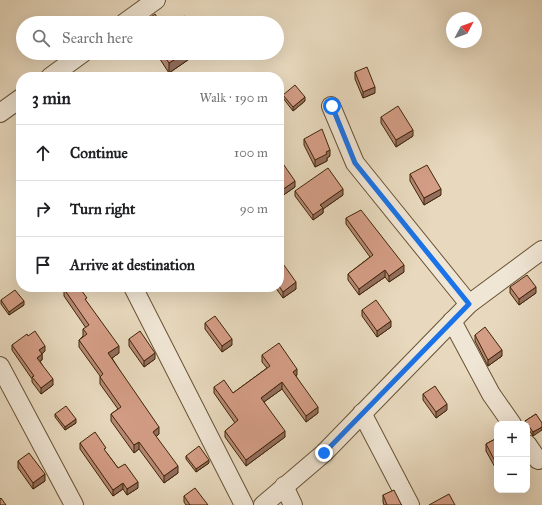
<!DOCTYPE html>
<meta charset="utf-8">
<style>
body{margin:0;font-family:"IM FELL Great Primer",serif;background:#f6f6f6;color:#202124}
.controls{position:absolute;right:12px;bottom:12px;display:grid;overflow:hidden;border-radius:8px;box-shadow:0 4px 16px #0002}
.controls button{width:36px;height:36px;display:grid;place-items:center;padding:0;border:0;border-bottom:1px solid #e0e0e0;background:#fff;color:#202124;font:20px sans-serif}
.compass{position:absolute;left:446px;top:12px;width:36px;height:36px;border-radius:50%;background:#fff;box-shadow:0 4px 16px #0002;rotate:49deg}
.stop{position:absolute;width:12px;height:12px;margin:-9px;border:3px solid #1a73e8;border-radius:50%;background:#fff}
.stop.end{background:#1a73e8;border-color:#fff;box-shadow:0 1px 4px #0008}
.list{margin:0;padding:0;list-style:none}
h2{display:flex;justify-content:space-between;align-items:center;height:52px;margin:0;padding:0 16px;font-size:17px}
h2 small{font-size:13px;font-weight:400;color:#757577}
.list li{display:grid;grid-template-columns:26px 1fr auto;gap:12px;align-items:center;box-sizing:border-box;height:56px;padding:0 16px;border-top:1px solid #e0e0e0}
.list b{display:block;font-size:15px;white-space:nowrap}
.list em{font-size:13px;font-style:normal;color:#757577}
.icon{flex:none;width:22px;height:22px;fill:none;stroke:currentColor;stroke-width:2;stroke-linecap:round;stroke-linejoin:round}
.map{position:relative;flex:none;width:542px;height:505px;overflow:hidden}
.search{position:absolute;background:#fff;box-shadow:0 4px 16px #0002;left:16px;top:16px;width:268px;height:44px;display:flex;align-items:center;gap:10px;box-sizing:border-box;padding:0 14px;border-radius:22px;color:#757577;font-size:15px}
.panel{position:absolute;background:#fff;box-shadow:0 4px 16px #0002;left:16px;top:72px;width:268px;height:220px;border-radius:16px}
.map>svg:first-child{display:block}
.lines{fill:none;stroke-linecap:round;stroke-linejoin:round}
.minor-casing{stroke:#695335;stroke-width:20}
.minor{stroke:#f0e6d5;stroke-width:18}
.wall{fill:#b68773;stroke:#3f2607}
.shaded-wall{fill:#946e5e;stroke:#3f2607}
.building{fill:#d49d86;stroke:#3f2607}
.route{stroke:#1a73e8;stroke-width:5}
</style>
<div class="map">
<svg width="542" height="505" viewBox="0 0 542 505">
<rect width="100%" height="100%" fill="#e8d9be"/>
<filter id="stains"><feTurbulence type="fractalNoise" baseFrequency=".005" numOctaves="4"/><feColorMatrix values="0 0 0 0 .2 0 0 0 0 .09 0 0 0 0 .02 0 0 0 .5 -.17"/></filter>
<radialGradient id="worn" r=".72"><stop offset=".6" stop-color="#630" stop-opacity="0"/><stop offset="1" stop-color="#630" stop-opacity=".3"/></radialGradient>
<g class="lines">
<!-- minor casing -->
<g class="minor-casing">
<g id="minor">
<polyline points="124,23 156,0"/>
<polyline points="50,77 83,53"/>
<polyline points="331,106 355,163 469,304"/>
<polyline points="0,113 21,98"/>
<polyline points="133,287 244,505"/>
<polyline points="452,321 491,394 512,424"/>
<polyline points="0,366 74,505"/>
<polyline points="362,413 410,505"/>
<polyline points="527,444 538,460"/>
<polyline points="284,486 293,505"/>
<polyline points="263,505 324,453 469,304 542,250"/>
</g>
</g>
<!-- minor -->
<use href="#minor" class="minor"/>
</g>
<!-- wall -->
<g class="wall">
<polygon points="156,53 198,53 169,73"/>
<polygon points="355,72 375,93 363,98 355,79"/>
<polygon points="283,95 305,101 293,111 283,98"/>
<polygon points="381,117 413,136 396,147 381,123"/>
<polygon points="304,139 330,156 327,158 327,161 315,167 304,145"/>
<polygon points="279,158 295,187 282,196 279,192"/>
<polygon points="410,174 441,195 424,205 410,181"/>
<polygon points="295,191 343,195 323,209 323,213 313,220 295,196"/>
<polygon points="346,218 404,272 389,282 385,277 359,295 348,280 348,274 370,257 346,224"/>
<polygon points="279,263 296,289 283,298 275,287 279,287"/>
<polygon points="510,287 536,293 519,305 510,293"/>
<polygon points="64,289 87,302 119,353 112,358 159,434 156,437 178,473 164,483 139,449 134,453 111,421 111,414 118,409 100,384 100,376 79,347 79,340 83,336 83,329 86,328 64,296"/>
<polygon points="1,300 24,305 9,315 1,304"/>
<polygon points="362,310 391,327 377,337 362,316"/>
<polygon points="205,323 232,345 222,352 205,329"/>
<polygon points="475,335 502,356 488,366 475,341"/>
<polygon points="28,336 45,351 42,354 42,360 40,361 53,385 41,394 32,382 32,379 12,350 12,345"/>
<polygon points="129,339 155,359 144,367 129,346"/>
<polygon points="262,355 297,375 296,376 318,413 306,422 282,389 264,402 285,437 246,466 225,437 225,431 235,423 214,393 214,387 233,393 267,368 262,362"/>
<polygon points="423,394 447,410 436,418 423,400"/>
<polygon points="55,414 76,423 65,430 55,417"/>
<polygon points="536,414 533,436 527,427 527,424 525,424 525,421"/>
<polygon points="497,438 496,469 486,451 486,444"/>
<polygon points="80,443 106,452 118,468 138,488 127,495 123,489 113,496 80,449"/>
<polygon points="186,456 209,463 196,472 186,459"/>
<polygon points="18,461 45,481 33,489 18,468"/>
<polygon points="383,495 401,504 402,505 384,505 383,502"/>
<polygon points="184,496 208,505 186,505 184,502"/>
</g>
<!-- shaded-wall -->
<g class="shaded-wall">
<polygon points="185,53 198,53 169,73 169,63"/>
<polygon points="375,87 375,93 363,98 363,92"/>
<polygon points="305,97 305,101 293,111 293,107"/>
<polygon points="413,130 413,136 396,147 396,140"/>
<polygon points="330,150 330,156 327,158 327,161 315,167 315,160 326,152"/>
<polygon points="295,181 295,187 282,196 282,190"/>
<polygon points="343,189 343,195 323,209 323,213 313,220 313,215 320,205"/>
<polygon points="441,189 441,195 424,205 424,198"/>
<polygon points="404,265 404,272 389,282 389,276"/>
<polygon points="385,270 385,277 359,295 359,289"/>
<polygon points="296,282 296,289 283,298 283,292"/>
<polygon points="536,287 536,293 519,305 519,299"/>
<polygon points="24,301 24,305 9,315 9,312"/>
<polygon points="391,321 391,327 377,337 377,331"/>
<polygon points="232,339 232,345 222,352 222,346"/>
<polygon points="45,346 45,351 39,356 39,350"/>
<polygon points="119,346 119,353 108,361 108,353"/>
<polygon points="502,350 502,356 488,366 488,360"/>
<polygon points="155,353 155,359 144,367 144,361"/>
<polygon points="42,354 42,360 37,363 37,358"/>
<polygon points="297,369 297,375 293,378 293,372"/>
<polygon points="53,379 53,385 41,394 41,388"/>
<polygon points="282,382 282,389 261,404 261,398"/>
<polygon points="447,404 447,410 436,418 436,412"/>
<polygon points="318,407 318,413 306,422 306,416"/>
<polygon points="76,419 76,423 65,430 65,427"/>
<polygon points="159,427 159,434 153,439 153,432"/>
<polygon points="542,427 542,430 533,436 533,432"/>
<polygon points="285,431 285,437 246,466 246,460"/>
<polygon points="139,442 139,449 134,453 134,445"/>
<polygon points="209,460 209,463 196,472 196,469"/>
<polygon points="497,462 497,469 496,469 496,463"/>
<polygon points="178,466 178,473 164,483 164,476"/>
<polygon points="45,474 45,481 33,489 33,483"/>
<polygon points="138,482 138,488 127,495 127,489"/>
<polygon points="123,483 123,489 113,496 113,490"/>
</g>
<!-- building -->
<g class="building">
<polygon points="155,14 161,23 143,23"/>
<polygon points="185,16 190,23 175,23"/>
<polygon points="162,53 185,53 169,63"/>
<polygon points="367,67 375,87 363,92 355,72"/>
<polygon points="295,85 305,97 293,107 283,95"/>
<polygon points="398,106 413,130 396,140 381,117"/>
<polygon points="322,129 330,150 326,152 327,154 315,160 304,139"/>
<polygon points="279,158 295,181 282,190 279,185"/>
<polygon points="427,165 441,189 424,198 410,174"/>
<polygon points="328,168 343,189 320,205 323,208 313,215 295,191"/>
<polygon points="361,210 404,265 389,276 385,270 359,289 348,274 373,255 346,218"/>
<polygon points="281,261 296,282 283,292 279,286 279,263"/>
<polygon points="527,275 536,287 519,299 510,287"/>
<polygon points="67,287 79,287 87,298 85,299 119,346 108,353 159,427 153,432 178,466 164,476 139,442 134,445 111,414 121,407 100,377 103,374 79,340 87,334 83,329 89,325 64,289"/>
<polygon points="15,290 24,301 9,312 1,300"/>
<polygon points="376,300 391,321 377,331 362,310"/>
<polygon points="215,316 232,339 222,346 205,323"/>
<polygon points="485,327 502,350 488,360 475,335"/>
<polygon points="35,331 45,346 39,350 42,354 37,358 53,379 41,388 32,377 34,376 12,345 27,334 28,336"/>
<polygon points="140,331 155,353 144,361 129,339"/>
<polygon points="279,343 297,369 293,372 318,407 306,416 282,382 261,398 285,431 246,460 225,431 238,420 214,387 224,380 233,393 270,366 262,355"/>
<polygon points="435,386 447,404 436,412 423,394"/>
<polygon points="66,406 76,419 65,427 55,414"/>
<polygon points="536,414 542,423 542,427 533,432 525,421"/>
<polygon points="95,432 106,448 104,449 118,468 125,464 138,482 127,489 123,483 113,490 80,443"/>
<polygon points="497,438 497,462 496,463 486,444"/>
<polygon points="199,446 209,460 196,469 186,456"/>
<polygon points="29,453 45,474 33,483 18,461"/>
<polygon points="195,488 208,505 190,505 184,496"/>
<polygon points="394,490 401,504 402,505 387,505 383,495"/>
<polygon points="449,494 455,505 429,505"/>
<polygon points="1,498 6,505 0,505 0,499"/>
</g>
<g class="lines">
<!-- route -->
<polyline class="route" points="324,453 469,304 355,163 332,106"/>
</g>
<rect width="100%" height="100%" filter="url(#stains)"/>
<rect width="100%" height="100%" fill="url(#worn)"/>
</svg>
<div class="controls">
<button>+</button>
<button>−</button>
</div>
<svg class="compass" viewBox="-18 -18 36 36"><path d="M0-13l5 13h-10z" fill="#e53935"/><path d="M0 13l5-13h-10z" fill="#757577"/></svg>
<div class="stop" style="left:332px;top:106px"></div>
<div class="stop end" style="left:324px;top:453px"></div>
<div class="search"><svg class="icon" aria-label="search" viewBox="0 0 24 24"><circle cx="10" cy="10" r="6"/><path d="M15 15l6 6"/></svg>Search here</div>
<section class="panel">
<h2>3 min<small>Walk · 190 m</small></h2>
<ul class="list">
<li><svg class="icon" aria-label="ahead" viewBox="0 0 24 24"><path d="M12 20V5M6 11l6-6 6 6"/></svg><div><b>Continue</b></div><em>100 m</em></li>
<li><svg class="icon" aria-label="right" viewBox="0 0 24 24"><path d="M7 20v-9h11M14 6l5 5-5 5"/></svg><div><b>Turn right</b></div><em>90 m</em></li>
<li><svg class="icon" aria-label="arrive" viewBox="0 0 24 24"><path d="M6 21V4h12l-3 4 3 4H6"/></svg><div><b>Arrive at destination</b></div></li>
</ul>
</section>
</div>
